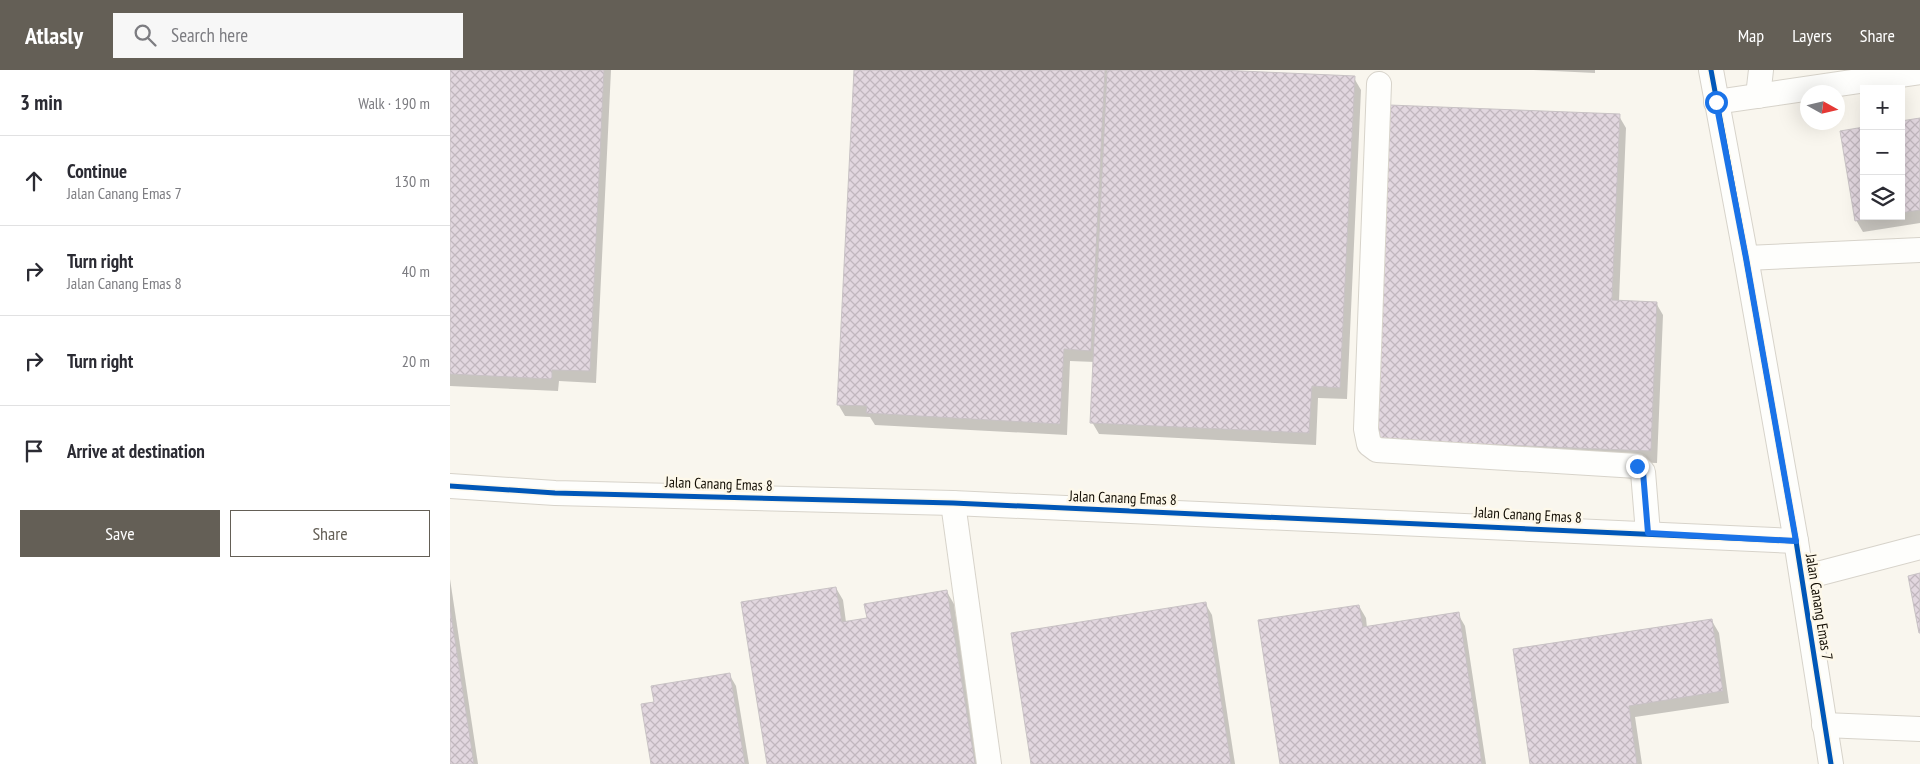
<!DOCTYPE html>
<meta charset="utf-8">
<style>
body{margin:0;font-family:"PT Sans Narrow",sans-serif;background:#f7f7f7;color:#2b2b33}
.controls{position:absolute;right:15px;top:15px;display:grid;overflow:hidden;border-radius:0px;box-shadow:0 5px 20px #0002}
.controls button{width:45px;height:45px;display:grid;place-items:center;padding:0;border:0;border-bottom:1px solid #e1e1e2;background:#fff;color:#2b2b33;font:25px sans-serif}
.compass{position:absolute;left:1350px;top:15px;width:45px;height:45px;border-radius:50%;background:#fff;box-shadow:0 5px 20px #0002;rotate:98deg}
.stop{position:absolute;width:15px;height:15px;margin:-11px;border:4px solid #1a73e8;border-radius:50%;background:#fff}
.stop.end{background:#1a73e8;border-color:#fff;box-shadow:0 1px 5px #0008}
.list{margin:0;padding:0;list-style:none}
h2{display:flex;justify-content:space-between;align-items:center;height:65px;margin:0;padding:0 20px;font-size:21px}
h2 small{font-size:16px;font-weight:400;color:#7c7c81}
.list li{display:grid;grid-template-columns:32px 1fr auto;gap:15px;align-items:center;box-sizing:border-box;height:90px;padding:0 20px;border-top:1px solid #e1e1e2}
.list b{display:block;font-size:19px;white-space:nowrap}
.list p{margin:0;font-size:16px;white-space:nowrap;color:#7c7c81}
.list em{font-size:16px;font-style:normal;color:#7c7c81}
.actions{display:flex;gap:10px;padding:15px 20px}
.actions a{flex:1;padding:11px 0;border:1px solid #645f56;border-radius:0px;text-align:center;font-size:18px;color:#645f56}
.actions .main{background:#645f56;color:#fff}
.icon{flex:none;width:28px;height:28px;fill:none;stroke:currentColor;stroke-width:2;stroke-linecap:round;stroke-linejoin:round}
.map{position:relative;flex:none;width:1470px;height:694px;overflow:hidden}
header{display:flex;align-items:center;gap:30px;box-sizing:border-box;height:70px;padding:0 25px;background:#645f56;color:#fff}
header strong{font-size:24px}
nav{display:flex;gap:28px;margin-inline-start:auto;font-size:18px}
.search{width:350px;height:45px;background:#f7f7f7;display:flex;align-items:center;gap:12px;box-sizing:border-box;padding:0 18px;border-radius:0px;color:#7c7c81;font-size:19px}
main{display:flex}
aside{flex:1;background:#fff}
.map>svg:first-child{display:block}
.shadow{fill:#0003}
.building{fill:url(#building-cross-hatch);stroke:#c8c2c4}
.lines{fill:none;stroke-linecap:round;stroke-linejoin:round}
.minor-casing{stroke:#d7d3ca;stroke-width:26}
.minor{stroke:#fefefc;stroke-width:24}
.cycleway-casing{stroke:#fdf8ea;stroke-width:8}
.cycleway{stroke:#0057b8;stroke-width:5}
.route{stroke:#1a73e8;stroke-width:6}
.labels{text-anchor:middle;stroke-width:5;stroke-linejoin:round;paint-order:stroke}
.street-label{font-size:15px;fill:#130e04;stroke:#fdf8ea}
</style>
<header>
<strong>Atlasly</strong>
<div class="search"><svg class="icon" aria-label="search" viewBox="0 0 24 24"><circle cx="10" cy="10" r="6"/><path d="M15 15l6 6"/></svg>Search here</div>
<nav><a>Map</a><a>Layers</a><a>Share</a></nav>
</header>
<main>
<aside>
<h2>3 min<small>Walk · 190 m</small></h2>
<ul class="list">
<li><svg class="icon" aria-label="ahead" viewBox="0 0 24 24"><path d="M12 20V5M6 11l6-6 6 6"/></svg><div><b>Continue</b><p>Jalan Canang Emas 7</p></div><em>130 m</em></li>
<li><svg class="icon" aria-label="right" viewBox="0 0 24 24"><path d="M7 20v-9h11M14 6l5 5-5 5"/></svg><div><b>Turn right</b><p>Jalan Canang Emas 8</p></div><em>40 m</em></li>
<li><svg class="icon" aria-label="right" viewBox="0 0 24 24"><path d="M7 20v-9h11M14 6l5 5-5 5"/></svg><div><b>Turn right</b></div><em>20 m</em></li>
<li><svg class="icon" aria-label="arrive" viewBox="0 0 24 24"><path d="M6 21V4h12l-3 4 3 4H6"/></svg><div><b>Arrive at destination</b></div></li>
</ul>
<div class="actions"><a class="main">Save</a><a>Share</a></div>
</aside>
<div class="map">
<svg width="1470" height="694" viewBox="0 0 1470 694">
<defs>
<pattern id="building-cross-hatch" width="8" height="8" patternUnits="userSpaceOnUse" patternTransform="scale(1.25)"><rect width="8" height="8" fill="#e2d7df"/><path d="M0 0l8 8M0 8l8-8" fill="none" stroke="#c1b7be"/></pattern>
</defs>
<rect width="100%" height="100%" fill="#f9f6ee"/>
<!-- shadow -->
<g class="shadow">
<polygon points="0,0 161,0 146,313 109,311 108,321 0,316"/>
<polygon points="405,0 741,0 904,8 911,20 897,329 868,328 866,375 649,364 642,352 645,292 620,291 617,365 425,355 420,347 395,346 388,334"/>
<polygon points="1083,0 1145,0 1145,3"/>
<polygon points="1169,46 1176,58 1169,231 1206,233 1213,245 1207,393 933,382"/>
<polygon points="1470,49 1470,153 1413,162 1406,150 1414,146 1451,146 1451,52"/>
<polygon points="0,509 28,694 0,694"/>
<polygon points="386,518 393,530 396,552 418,549 497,522 504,534 529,694 318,694"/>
<polygon points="755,533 762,545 785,694 582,694"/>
<polygon points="909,536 916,548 917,558 1008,544 1015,556 1036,694 831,694"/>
<polygon points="1262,551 1269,563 1279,633 1185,647 1192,694 1081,694"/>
<polygon points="279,604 286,616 299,694 203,694 205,633"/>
</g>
<!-- building -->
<g class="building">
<polygon points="0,0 154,0 140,301 102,300 102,309 0,304"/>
<polygon points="404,0 655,0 641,281 614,279 610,354 416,343 417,336 387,335"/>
<polygon points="657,0 768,0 905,6 890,318 862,316 859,363 640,353"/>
<polygon points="939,35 1170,44 1162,230 1207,232 1201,381 925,370"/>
<polygon points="1470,48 1470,140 1451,143 1451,51"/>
<polygon points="1414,57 1414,146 1431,146 1405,151 1390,61"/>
<polygon points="1470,503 1470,563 1469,563 1458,506"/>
<polygon points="386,517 392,552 417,548 414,534 497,520 525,694 317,694 291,532"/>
<polygon points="756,532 781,694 581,694 561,563"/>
<polygon points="909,535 913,557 1009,542 1032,694 830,694 808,550"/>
<polygon points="0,537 24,694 0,694"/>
<polygon points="1262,549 1273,621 1179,636 1187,694 1080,694 1063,579"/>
<polygon points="280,603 295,694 201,694 191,634 204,632 201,616"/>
</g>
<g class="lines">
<!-- minor casing -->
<g class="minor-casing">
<g id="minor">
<polyline points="1261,0 1296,188 1346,471 1381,694"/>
<polyline points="929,14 916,359 919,374 927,380 1187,396 1193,402 1198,463"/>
<polyline points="1308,26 1311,0"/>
<polyline points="1266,32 1470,2"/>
<polyline points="1296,188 1470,180"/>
<polyline points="0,416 105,423 503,433 1346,471"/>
<polyline points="503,433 539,694"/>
<polyline points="1352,508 1470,477"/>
<polyline points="1374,655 1470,659"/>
</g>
</g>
<!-- minor -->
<use href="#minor" class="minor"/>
<!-- cycleway casing -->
<g class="cycleway-casing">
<g id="cycleway">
<polyline points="1261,0 1296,188 1346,471 1381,694"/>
<polyline points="0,416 105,423 503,433 1346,471"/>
</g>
</g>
<!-- cycleway -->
<use href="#cycleway" class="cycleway"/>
</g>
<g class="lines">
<!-- route -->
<polyline class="route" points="1187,396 1193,402 1198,463 1346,471 1296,188 1266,32"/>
</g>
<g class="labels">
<!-- street labels -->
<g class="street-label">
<text transform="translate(269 414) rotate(2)" y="5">Jalan Canang Emas 8</text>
<text transform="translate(673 428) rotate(2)" y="5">Jalan Canang Emas 8</text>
<text transform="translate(1078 445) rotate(3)" y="5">Jalan Canang Emas 8</text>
<text transform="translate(1369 537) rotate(81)" y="5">Jalan Canang Emas 7</text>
</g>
</g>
</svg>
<div class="controls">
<button>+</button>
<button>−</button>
<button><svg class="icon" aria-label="layers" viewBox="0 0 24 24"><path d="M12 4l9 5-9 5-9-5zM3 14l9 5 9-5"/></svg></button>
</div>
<svg class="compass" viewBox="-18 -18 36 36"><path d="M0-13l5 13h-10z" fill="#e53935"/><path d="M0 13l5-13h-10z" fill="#7c7c81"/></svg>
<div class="stop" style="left:1266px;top:32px"></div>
<div class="stop end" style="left:1187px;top:396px"></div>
</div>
</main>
